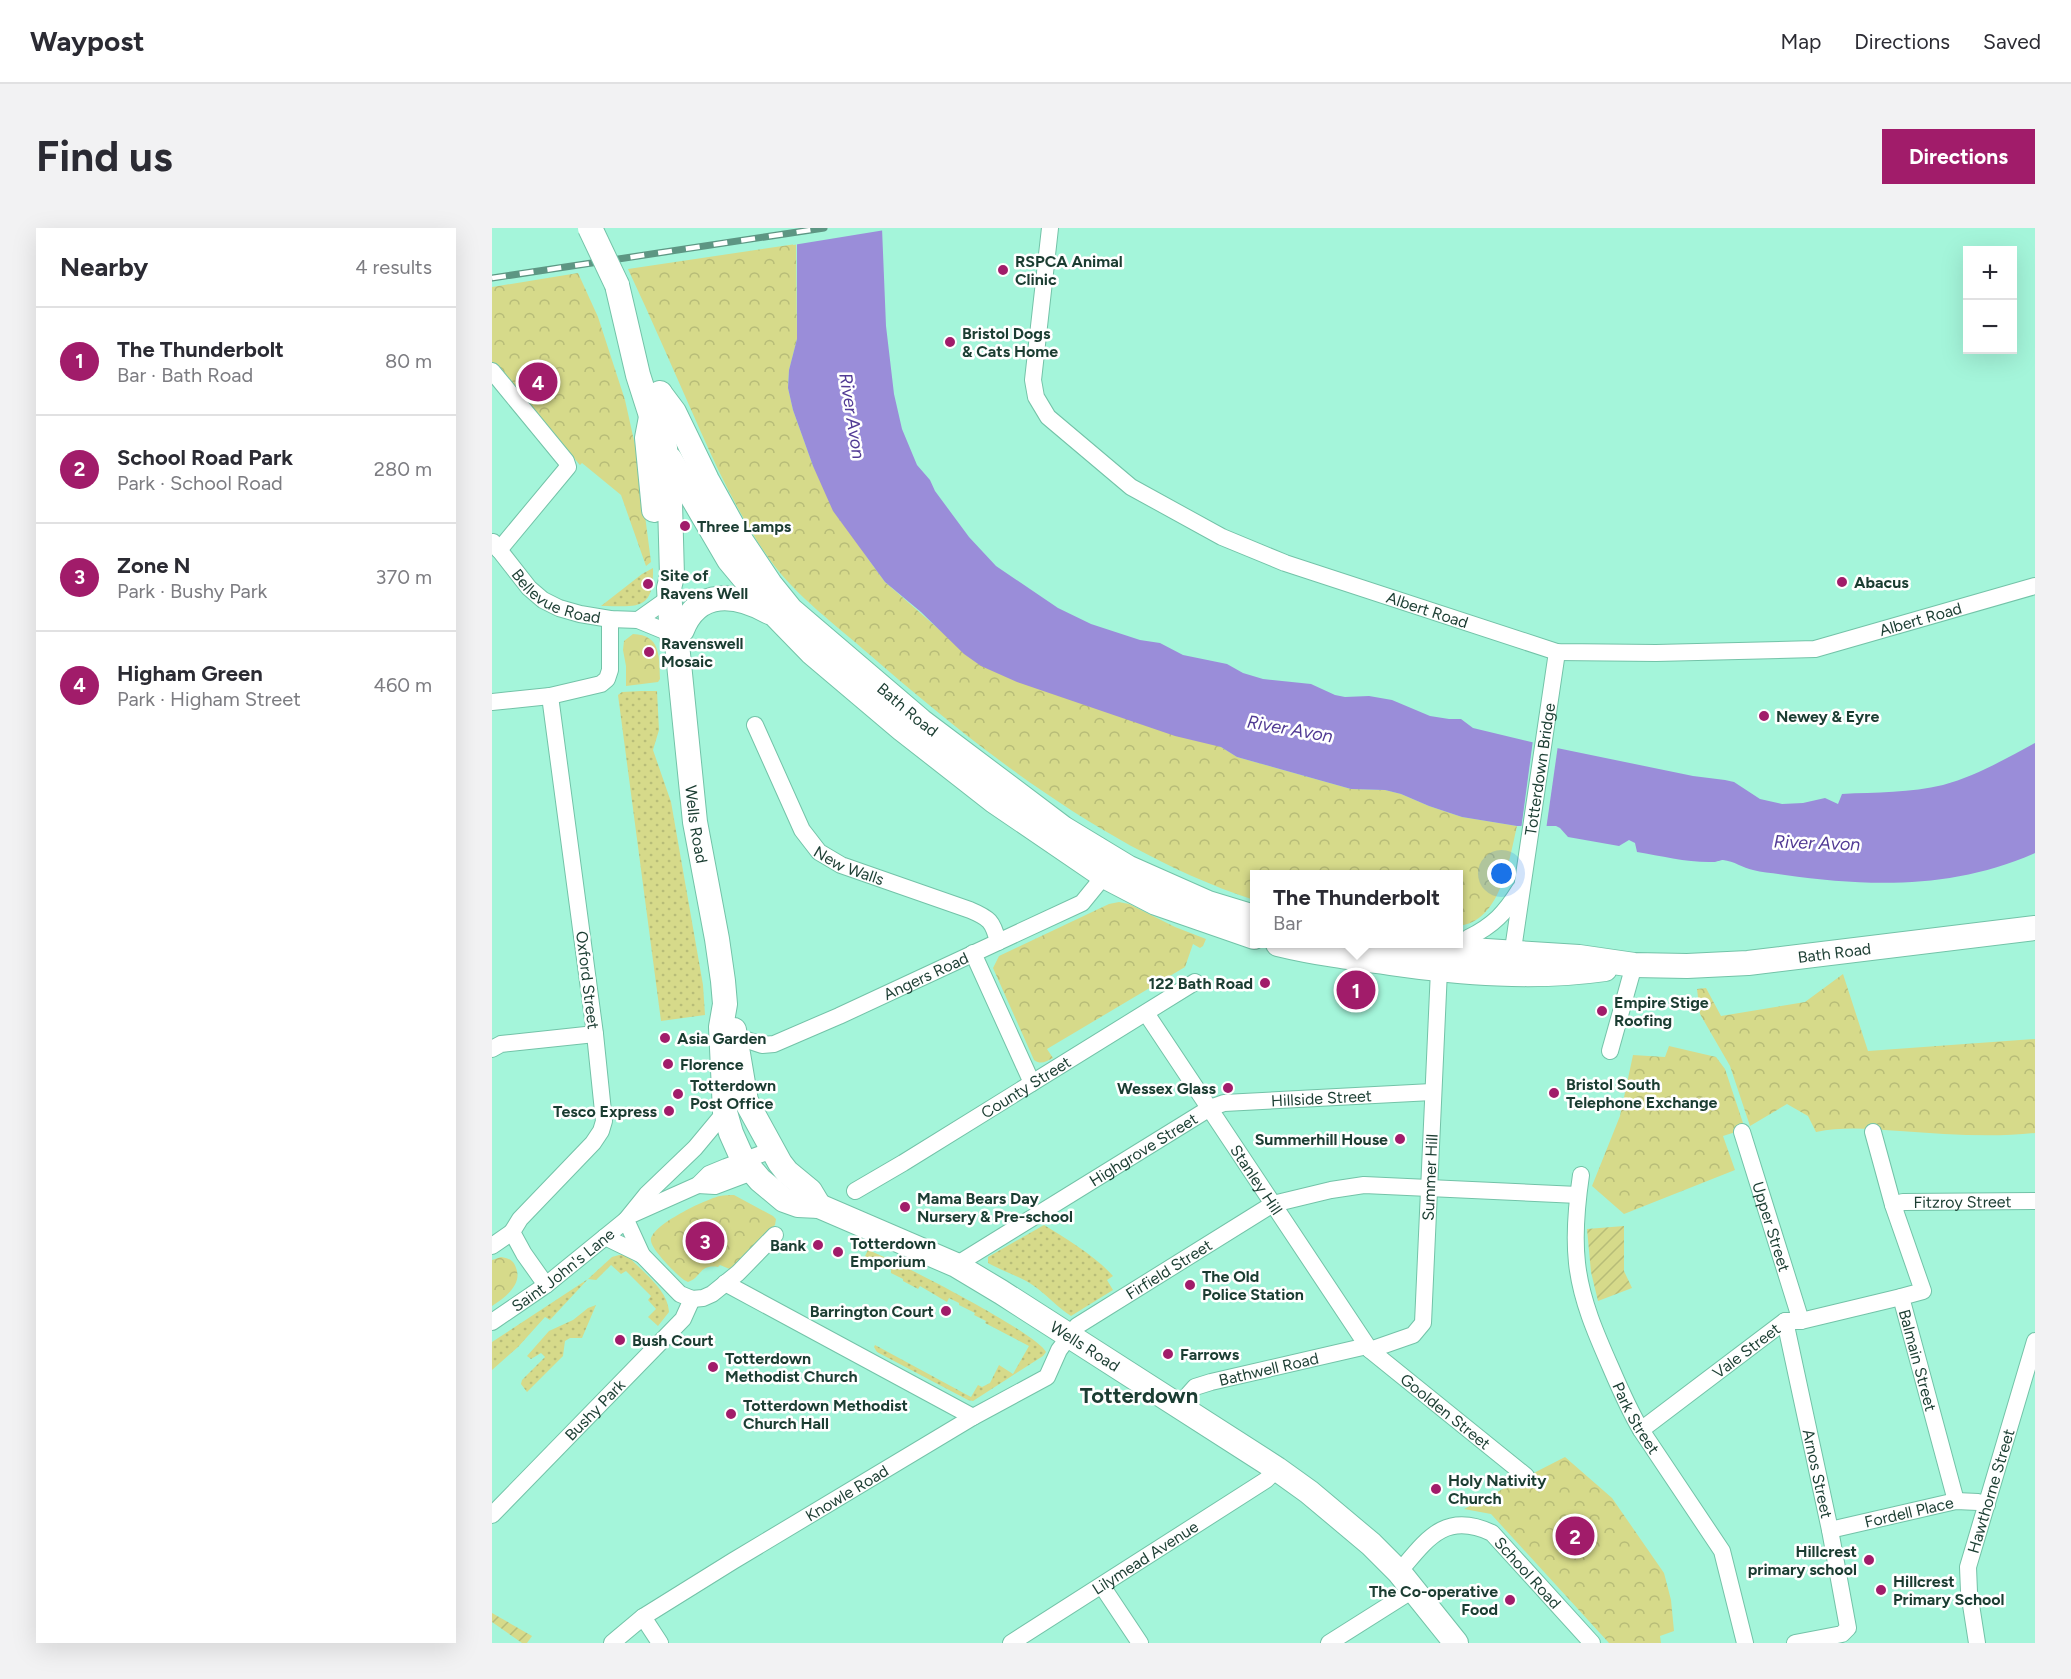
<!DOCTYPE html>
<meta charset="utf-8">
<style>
body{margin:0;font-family:Figtree,sans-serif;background:#f2f2f3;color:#2b2b33}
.controls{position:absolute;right:18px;top:18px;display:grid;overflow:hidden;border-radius:0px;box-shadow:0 6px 24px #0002}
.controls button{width:54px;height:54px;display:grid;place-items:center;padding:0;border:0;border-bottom:2px solid #e1e1e2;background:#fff;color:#2b2b33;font:30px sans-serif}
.you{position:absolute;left:1010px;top:646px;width:21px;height:21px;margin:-15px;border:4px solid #fff;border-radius:50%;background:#1a73e8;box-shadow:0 0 0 9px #1a73e833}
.badge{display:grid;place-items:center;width:39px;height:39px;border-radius:50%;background:#a11c6a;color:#fff;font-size:20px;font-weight:700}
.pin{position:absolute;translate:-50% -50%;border:3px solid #fff;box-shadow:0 2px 6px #0006}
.popup{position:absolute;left:758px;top:642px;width:213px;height:78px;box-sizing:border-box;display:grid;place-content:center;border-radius:0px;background:#fff;filter:drop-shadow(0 2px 4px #0005);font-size:20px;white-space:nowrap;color:#7c7c81}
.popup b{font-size:22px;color:#2b2b33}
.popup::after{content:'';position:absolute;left:50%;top:100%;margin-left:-12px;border:12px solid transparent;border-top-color:#fff}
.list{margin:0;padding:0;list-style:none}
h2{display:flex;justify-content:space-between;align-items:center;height:78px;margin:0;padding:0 24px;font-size:26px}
h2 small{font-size:20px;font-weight:400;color:#7c7c81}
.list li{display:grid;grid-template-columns:39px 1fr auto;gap:18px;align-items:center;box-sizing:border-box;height:108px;padding:0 24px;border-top:2px solid #e1e1e2}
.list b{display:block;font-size:22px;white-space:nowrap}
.list p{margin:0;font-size:20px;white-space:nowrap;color:#7c7c81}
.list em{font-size:20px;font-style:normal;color:#7c7c81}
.map{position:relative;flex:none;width:1543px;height:1415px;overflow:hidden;border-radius:0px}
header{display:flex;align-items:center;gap:36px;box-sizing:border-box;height:84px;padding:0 30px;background:#fff;border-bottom:2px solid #e1e1e2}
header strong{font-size:28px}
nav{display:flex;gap:33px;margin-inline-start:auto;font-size:21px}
.intro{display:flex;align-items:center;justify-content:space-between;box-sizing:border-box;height:144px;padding:0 36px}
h1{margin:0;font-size:42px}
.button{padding:15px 27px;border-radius:0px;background:#a11c6a;color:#fff;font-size:21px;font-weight:700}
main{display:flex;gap:36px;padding:0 36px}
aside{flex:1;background:#fff;border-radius:0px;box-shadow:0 6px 24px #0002}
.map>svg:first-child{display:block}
.grass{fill:url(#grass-dots)}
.forest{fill:url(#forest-crowns)}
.garden{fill:url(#garden-furrows)}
.water{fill:#9a8dd9}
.pier{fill:#a4f5da}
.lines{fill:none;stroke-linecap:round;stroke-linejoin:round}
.minor-casing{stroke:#73c3a8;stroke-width:18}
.highway-casing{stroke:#73c3a8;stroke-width:26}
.minor{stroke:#fff;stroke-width:16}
.highway{stroke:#fff;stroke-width:24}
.rail-casing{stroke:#5d9683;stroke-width:7}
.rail{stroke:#fff;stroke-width:4.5;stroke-dasharray:14;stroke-linecap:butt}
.highway-bridge-casing{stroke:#73c3a8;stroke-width:26;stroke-linecap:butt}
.highway-bridge{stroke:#fff;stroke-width:24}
.poi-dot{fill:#a11c6a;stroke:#fff;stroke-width:2}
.labels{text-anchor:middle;stroke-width:5;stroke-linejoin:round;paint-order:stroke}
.poi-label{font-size:16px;font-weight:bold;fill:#1b3d32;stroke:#fff;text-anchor:start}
.street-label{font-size:16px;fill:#1b3d32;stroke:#fff}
.water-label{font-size:18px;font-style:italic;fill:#513a94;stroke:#fff}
.district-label{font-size:22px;font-weight:bold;fill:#1b3d32;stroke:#fff}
</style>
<header>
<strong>Waypost</strong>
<nav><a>Map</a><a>Directions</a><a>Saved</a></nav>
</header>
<div class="intro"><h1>Find us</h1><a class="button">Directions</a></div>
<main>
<aside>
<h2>Nearby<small>4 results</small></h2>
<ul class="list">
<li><span class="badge">1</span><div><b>The Thunderbolt</b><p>Bar · Bath Road</p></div><em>80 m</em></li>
<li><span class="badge">2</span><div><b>School Road Park</b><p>Park · School Road</p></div><em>280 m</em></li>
<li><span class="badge">3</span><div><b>Zone N</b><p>Park · Bushy Park</p></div><em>370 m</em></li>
<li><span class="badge">4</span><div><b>Higham Green</b><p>Park · Higham Street</p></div><em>460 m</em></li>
</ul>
</aside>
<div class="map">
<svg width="1543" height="1415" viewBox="0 0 1543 1415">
<defs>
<pattern id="grass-dots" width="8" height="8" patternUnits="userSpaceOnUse" patternTransform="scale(1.5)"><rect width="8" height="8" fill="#d6da8a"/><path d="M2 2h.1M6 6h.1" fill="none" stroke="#b7bc78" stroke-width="1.8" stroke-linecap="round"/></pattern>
<pattern id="forest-crowns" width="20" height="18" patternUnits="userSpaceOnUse" patternTransform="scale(1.5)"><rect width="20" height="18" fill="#d6da8a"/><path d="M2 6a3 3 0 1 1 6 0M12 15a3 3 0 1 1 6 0" fill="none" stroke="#b7bc78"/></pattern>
<pattern id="garden-furrows" width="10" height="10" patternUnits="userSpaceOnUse" patternTransform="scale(1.5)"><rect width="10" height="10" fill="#d6da8a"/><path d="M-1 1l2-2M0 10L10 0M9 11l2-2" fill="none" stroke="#b7bc78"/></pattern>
</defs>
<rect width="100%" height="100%" fill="#a4f5da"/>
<!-- grass -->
<g class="grass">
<path d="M161 340C162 384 145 378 109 378L150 346Z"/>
<polygon points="149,463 165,463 167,502 161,522 179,574 211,757 213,787 169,793 126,467 130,464"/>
<path d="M552 997C576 1012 602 1027 621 1048L615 1052 621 1062 579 1088C565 1079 555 1067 542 1058 528 1048 512 1044 496 1035V1029Z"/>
<path d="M376 1022C403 1032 545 1105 554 1124L551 1128 481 1173 476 1172 385 1124 382 1119 383 1117 479 1169 486 1157 490 1159 498 1155 507 1137 521 1146 537 1118 493 1095 494 1093 482 1087 483 1085 467 1077V1075L457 1070 455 1074 428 1058 426 1061 411 1053V1051L399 1045V1041L394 1039 393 1040 373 1028Z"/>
<path d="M127 1027H135C149 1043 176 1061 177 1084L166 1098 156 1089 164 1081 156 1072 159 1068 134 1043 129 1046 119 1037 104 1052 96 1051 58 1092 53 1089 26 1119 0 1142V1114L96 1051 120 1029Z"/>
<polygon points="104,1077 90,1110 78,1110 73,1113 71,1128 35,1164 29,1156 30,1152 53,1129 49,1125 39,1131 35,1128 57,1103 81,1092 96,1080"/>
</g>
<!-- forest -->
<g class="forest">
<path d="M304 16 305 111 297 142 296 160 301 182 321 238 374 328 393 354 450 404 729 519 745 529 859 561 893 562 909 566 937 578 970 589 1025 598C1017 632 1009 694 966 698V646H762V672C618 624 492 526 378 427 344 397 305 369 278 332 249 291 228 247 208 202 184 148 161 94 136 41Z"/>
<polygon points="86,45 106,89 133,172 145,226 159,334 154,338 129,267 90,235 88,237 0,134 0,59"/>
<path d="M141 406C169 407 167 428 168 451L166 454 134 458V438L131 422 132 413Z"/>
<path d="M627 674 637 676 683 699 714 711 711 718 708 720 701 716 693 739 555 821 561 830C553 834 549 837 542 832L501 740 507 728 617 676Z"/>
<path d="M1351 746 1376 823 1543 811V905C1498 910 1452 906 1408 903 1379 901 1352 898 1324 904L1316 888 1295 876 1258 898 1238 838 1208 786 1205 761 1214 760 1229 788 1313 774Z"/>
<polygon points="1177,818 1224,829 1233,841 1253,901 1231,908 1243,942 1132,986 1100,958 1128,888 1141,827 1173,829"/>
<path d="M242 967 281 988 284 991 283 997 240 1042 228 1037 226 1039C207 1036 210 1049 196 1054L192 1052C184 1046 160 1022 159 1013 157 998 214 971 228 968 232 967 237 967 242 967Z"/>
<path d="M9 1029C16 1030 22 1032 24 1040 31 1057 12 1070 0 1078V1032Z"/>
<polygon points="1073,1229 1120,1270 1172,1345 1179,1372 1182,1403 1168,1408 1169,1415 1117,1415 999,1286 972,1281"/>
</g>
<!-- garden -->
<g class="garden">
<polygon points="1132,998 1132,1043 1140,1060 1106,1073 1099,1044 1095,1001"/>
<polygon points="0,1385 40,1408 35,1415 30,1415 0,1394"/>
</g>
<!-- water -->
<path class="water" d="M305 0H390L394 98 402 166 410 201 425 237 438 252 443 263 477 309 504 338 566 380 599 396 648 412 668 415 691 427 735 436 751 445 771 451 819 456 843 467 853 469 877 468 900 472 938 488 957 491H969L981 500 1060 519 1201 548 1233 552 1242 554 1268 571 1290 576 1311 575 1333 570 1346 576 1350 566C1384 564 1419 565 1451 557 1484 548 1513 531 1543 515V625C1461 661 1379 659 1293 647 1282 645 1271 645 1261 642 1251 640 1242 633 1231 632 1229 632 1224 634 1222 634 1197 635 1170 628 1145 624L1143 615 1137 612 1127 618 1076 609 1068 600 1064 598H1025L970 589 937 578 909 566 893 562 859 561 745 529 729 519 683 508 525 454 489 438 472 426 429 384 393 354 341 283 321 238 301 182 296 160 297 142 305 111Z"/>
<!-- pier -->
<g class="pier">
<polygon points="302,0 393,0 393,2 301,17"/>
<polygon points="1041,512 1066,517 1054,602 1029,602"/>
</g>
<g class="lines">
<!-- minor casing -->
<g class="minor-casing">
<g id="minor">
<path id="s1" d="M558 0 541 152 544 169 556 189 639 259 730 309 793 335 1065 424 1164 425 1323 421 1543 358"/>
<polyline points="0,143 74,233 76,239 7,322"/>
<path id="s2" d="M1 314 37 360 51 372 67 380 88 386 118 391 146 392 180 406"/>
<polyline points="146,392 177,370"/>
<polyline points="0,474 58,468 109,456 115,451 118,442 118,391"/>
<path id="s3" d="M263 497 310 602 327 624 349 637 478 682C497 690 501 693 506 714"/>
<path d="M976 710C1002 697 1013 685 1028 661"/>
<polyline points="481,725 540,855"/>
<path id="s4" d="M1019 735 1065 424"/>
<path id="s5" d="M654 785 878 1122 1034 1248"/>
<path id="s6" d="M243 808 270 817 282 816 347 788 590 675 612 648"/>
<polyline points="0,821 9,816 103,806"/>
<polyline points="1118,823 1142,737"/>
<path id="s7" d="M1250 904 1309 1093"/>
<path id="s8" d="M1381 904 1401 977 1431 1063 1409 1069 1464 1273"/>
<path id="s9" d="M1089 947C1085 974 1082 1008 1085 1035 1089 1072 1104 1106 1119 1140 1128 1161 1137 1182 1149 1202L1230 1323 1253 1415"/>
<polyline points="206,957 223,958 260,944"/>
<path id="s10" d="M363 963 411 935 703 754"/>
<path id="s11" d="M1401 977 1411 974 1543 973"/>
<polyline points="141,986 206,957 217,946 234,939 280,922"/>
<polyline points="134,992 150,1027 188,1066 200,1071 211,1070 220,1066 246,1045 283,1007"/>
<polyline points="113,1009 150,1027"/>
<polyline points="0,1018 20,1004"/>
<path id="s12" d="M464 1037 718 880 732 875 940 864"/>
<polyline points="233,1055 481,1189"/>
<polyline points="54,1057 32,1026 20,1004 28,991 101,915 109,903 112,893 103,806 58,468"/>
<path id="s13" d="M1293 1093 1338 1302 1356 1400 1350 1406 1303 1415"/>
<path id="s14" d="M0 1094 54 1057 134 992 155 966 203 920 233 884"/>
<path id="s15" d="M878 1122 921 1107 931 1095 947 742"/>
<path id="s16" d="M687 1177 703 1159 719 1154 875 1118"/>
<path id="s17" d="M1149 1202 1293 1093H1309L1409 1069"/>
<path id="s18" d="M0 1287 191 1091 200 1071"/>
<path id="s19" d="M1338 1302 1464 1273 1486 1274 1495 1277"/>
<path id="s20" d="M907 1344C935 1311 953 1283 1000 1305L1100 1415"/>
<polyline points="610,1358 648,1415"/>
<polyline points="151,1389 168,1415"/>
<path id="s21" d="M120 1415 151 1389 241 1333 481 1189 555 1149 567 1122 585 1098 781 976 839 962 872 957 1086 967"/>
<path id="s22" d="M519 1415 774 1252 785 1241"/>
<polyline points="837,1415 921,1362"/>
<path id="s23" d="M1485 1415 1477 1364 1476 1339 1543 1113"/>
</g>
</g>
<!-- highway casing -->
<g class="highway-casing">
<g id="highway">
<polyline points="125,57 146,147 161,194"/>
<path id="s24" d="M168 165 178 275 180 348 177 360 180 410 185 416 203 594 225 711 231 753 233 776 229 799 233 884 239 905 251 932 268 952 292 972 306 977 327 978 464 1037 509 1064 785 1241 817 1264 879 1316 907 1344 964 1415"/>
<path id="s25" d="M170 168 182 184 215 252 246 308 278 356 299 382 429 493 571 600 637 640 716 675 762 689"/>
<polyline points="159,189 155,210 162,282"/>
<polyline points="178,231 237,332 282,386 319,424 410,501 502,573 612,648 664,675 762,709"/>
<path d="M190 402C206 360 245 366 277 384"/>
<path d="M786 716C823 725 861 730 899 735 970 745 1042 751 1113 741"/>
<path id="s26" d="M885 716 1087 729 1142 737 1195 738 1256 735 1543 700"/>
<polyline points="242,802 254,873 288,935 295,944 318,963 327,978"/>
</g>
</g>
<!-- minor -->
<use href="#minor" class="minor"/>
<!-- highway -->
<use href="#highway" class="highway"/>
<!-- rail casing -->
<g class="rail-casing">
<polyline id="rail" points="0,50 332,0"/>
</g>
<!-- rail -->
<use href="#rail" class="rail"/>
<!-- highway-bridge casing -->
<g class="highway-bridge-casing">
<polyline id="highway-bridge" points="98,0 125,57"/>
</g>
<!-- highway-bridge -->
<use href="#highway-bridge" class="highway-bridge"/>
</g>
<!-- markers -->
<g class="poi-dot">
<circle cx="511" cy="42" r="6"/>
<circle cx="458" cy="114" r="6"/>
<circle cx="193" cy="298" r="6"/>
<circle cx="1350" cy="354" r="6"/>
<circle cx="156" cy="356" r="6"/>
<circle cx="157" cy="424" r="6"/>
<circle cx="1272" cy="488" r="6"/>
<circle cx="773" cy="755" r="6"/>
<circle cx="1110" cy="783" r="6"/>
<circle cx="173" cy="810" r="6"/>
<circle cx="176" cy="836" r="6"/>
<circle cx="736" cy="860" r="6"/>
<circle cx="1062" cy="865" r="6"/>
<circle cx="186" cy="866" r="6"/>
<circle cx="177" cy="883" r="6"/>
<circle cx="908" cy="911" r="6"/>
<circle cx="413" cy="979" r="6"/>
<circle cx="326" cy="1017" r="6"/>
<circle cx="346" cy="1024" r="6"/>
<circle cx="698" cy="1057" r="6"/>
<circle cx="454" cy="1083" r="6"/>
<circle cx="128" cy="1112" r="6"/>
<circle cx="676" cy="1126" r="6"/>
<circle cx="221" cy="1139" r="6"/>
<circle cx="239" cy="1186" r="6"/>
<circle cx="944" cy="1261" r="6"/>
<circle cx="1377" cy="1332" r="6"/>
<circle cx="1389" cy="1362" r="6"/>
<circle cx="1018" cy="1372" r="6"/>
</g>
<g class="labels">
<!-- poi labels -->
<g class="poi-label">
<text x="523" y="39">RSPCA Animal<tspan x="523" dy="18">Clinic</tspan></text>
<text x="470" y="111">Bristol Dogs<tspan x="470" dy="18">&amp; Cats Home</tspan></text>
<text x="205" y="304">Three Lamps</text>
<text x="168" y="353">Site of<tspan x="168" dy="18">Ravens Well</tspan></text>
<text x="1362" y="360">Abacus</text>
<text x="169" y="421">Ravenswell<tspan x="169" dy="18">Mosaic</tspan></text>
<text x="1284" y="494">Newey &amp; Eyre</text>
<text x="761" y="761" text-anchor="end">122 Bath Road</text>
<text x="1122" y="780">Empire Stige<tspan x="1122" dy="18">Roofing</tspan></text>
<text x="185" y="816">Asia Garden</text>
<text x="188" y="842">Florence</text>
<text x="1074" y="862">Bristol South<tspan x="1074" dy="18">Telephone Exchange</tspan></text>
<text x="198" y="863">Totterdown<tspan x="198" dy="18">Post Office</tspan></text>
<text x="724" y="866" text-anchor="end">Wessex Glass</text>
<text x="165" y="889" text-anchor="end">Tesco Express</text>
<text x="896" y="917" text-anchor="end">Summerhill House</text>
<text x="425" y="976">Mama Bears Day<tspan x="425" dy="18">Nursery &amp; Pre-school</tspan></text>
<text x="358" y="1021">Totterdown<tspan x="358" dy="18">Emporium</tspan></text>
<text x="314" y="1023" text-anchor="end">Bank</text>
<text x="710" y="1054">The Old<tspan x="710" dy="18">Police Station</tspan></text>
<text x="442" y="1089" text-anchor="end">Barrington Court</text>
<text x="140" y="1118">Bush Court</text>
<text x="688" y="1132">Farrows</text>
<text x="233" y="1136">Totterdown<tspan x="233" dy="18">Methodist Church</tspan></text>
<text x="251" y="1183">Totterdown Methodist<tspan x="251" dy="18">Church Hall</tspan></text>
<text x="956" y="1258">Holy Nativity<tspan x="956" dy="18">Church</tspan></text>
<text x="1365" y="1329" text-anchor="end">Hillcrest<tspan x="1365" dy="18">primary school</tspan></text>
<text x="1401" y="1359">Hillcrest<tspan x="1401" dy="18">Primary School</tspan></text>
<text x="1006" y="1369" text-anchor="end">The Co-operative<tspan x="1006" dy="18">Food</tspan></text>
</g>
<!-- street labels -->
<g class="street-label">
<text dy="6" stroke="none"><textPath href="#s2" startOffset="87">Bellevue Road</textPath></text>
<text dy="6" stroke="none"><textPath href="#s1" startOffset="624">Albert Road</textPath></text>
<text dy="6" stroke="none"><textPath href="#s1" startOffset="1128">Albert Road</textPath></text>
<text dy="6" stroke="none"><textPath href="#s25" startOffset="404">Bath Road</textPath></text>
<text dy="6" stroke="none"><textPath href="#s4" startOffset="196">Totterdown Bridge</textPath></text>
<text dy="6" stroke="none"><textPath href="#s24" startOffset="435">Wells Road</textPath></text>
<text dy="6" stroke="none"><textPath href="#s3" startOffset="176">New Walls</textPath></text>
<text dy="6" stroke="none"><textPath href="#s26" startOffset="459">Bath Road</textPath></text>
<text dy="6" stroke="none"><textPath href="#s6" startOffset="207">Angers Road</textPath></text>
<text transform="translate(96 752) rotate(83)" y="6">Oxford Street</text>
<text dy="6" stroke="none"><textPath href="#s10" startOffset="200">County Street</textPath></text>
<text dy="6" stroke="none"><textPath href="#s12" startOffset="411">Hillside Street</textPath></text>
<text dy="6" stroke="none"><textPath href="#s12" startOffset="220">Highgrove Street</textPath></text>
<text dy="6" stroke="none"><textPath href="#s15" startOffset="207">Summer Hill</textPath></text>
<text dy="6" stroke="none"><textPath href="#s5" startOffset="200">Stanley Hill</textPath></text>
<text dy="6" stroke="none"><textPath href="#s11" startOffset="70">Fitzroy Street</textPath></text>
<text dy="6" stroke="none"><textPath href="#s7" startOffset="99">Upper Street</textPath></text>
<text dy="6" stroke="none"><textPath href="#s21" startOffset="678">Firfield Street</textPath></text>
<text dy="6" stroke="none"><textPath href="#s14" startOffset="88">Saint John's Lane</textPath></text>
<text dy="6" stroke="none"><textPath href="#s24" startOffset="1172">Wells Road</textPath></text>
<text dy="6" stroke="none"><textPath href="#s17" startOffset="132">Vale Street</textPath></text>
<text dy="6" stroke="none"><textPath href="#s8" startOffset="255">Balmain Street</textPath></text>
<text dy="6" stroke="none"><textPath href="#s16" startOffset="100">Bathwell Road</textPath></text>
<text dy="6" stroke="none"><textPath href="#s18" startOffset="147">Bushy Park</textPath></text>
<text dy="6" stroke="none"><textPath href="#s5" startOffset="502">Goolden Street</textPath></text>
<text dy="6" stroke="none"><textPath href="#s9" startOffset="255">Park Street</textPath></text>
<text dy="6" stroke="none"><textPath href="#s13" startOffset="156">Arnos Street</textPath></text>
<text dy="6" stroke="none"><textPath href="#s23" startOffset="156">Hawthorne Street</textPath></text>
<text dy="6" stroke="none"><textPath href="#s21" startOffset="279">Knowle Road</textPath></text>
<text dy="6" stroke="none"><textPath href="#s19" startOffset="81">Fordell Place</textPath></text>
<text dy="6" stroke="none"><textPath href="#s22" startOffset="159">Lilymead Avenue</textPath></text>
<text dy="6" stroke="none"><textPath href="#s20" startOffset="166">School Road</textPath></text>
</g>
<!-- water labels -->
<g class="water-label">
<text transform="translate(360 188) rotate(81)" y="6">River Avon</text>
<text transform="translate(798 501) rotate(10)" y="6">River Avon</text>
<text transform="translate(1325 615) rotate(2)" y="6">River Avon</text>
</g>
<!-- district labels -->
<g class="district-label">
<text x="647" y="1175">Totterdown</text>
</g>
</g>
</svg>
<div class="controls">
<button>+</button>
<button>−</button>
</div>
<div class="you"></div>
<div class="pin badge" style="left:864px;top:762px">1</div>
<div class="popup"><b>The Thunderbolt</b>Bar</div>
<div class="pin badge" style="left:1083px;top:1308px">2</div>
<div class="pin badge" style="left:213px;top:1013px">3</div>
<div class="pin badge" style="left:46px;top:154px">4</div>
</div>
</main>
